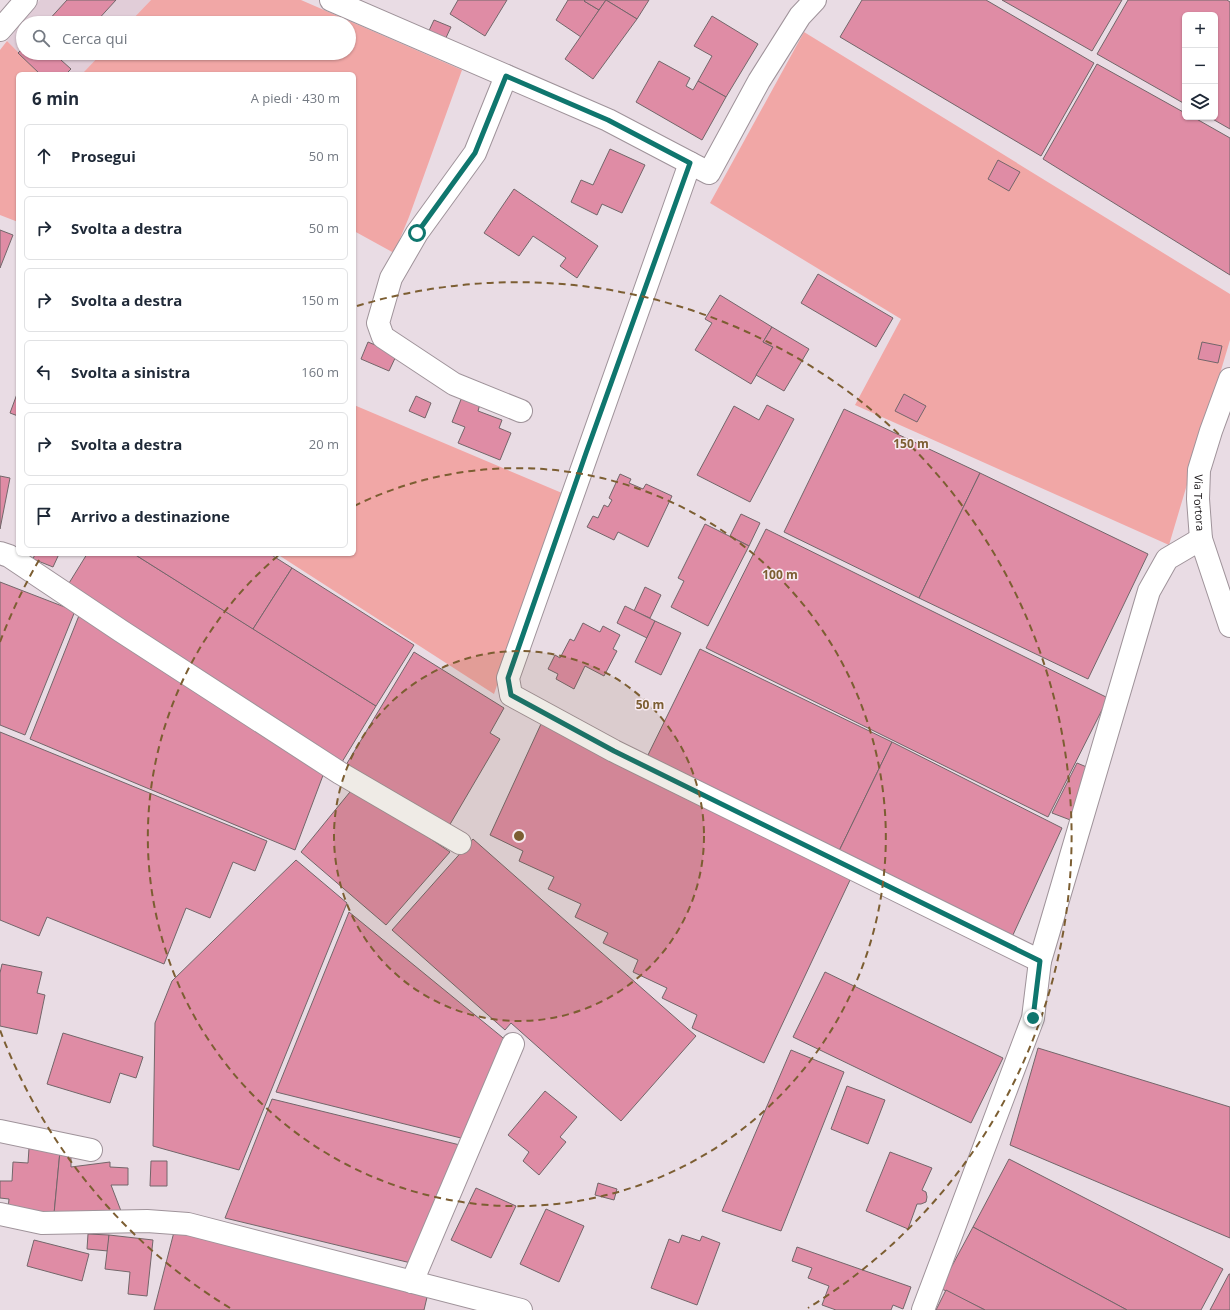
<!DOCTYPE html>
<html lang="it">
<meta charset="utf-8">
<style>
body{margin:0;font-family:"Open Sans",sans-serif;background:#f6f6f7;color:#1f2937}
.controls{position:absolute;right:12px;top:12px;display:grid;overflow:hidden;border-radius:6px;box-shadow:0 1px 3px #0004}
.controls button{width:36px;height:36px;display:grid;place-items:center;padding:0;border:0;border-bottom:1px solid #e0e1e3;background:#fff;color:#1f2937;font:20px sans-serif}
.stop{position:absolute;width:12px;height:12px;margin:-9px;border:3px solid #0f766e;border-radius:50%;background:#fff}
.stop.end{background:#0f766e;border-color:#fff;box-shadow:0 1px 4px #0008}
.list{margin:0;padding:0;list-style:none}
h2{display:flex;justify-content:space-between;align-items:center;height:52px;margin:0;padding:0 16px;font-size:17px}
h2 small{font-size:13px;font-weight:400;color:#747a83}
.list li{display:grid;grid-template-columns:26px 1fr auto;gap:12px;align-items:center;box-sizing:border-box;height:64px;margin:0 8px 8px;padding:0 8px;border:1px solid #e0e1e3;border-radius:6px}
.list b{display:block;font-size:15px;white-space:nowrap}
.list em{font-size:13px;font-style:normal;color:#747a83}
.icon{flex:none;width:22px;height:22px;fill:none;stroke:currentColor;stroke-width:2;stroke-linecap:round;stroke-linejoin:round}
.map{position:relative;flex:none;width:1230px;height:1310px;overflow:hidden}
.search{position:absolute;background:#fff;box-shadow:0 1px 3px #0004;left:16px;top:16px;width:340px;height:44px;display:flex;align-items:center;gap:10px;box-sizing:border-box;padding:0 14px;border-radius:22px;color:#747a83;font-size:15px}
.panel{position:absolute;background:#fff;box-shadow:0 1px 3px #0004;left:16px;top:72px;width:340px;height:484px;border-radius:6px}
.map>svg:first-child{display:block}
.built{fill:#e1cdd8}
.green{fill:#f1a7a6}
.building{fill:#df8ca5;stroke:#73666a}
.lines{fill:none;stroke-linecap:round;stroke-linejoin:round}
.minor-casing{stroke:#9f939a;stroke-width:24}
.minor{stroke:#fff;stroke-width:22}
.route{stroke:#0f766e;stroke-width:5}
.ring{fill:none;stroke:#7c5e32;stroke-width:2;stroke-dasharray:7 5}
.labels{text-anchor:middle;stroke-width:3;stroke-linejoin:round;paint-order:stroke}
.street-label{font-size:11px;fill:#141012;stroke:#f7eaf1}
.centre{fill:#7c5e32;stroke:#f7eaf1;stroke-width:2}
.ring-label{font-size:12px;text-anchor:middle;font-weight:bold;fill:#7c5e32;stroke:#f7eaf1;stroke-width:3;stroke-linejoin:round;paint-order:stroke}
</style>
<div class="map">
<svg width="1230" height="1310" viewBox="0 0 1230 1310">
<rect width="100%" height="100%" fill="#e9dce4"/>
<!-- built -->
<polygon class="built" points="40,0 151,0 129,23 23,23 23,53 102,53 82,74 40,74 7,41"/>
<!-- green -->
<g class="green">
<polygon points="151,0 301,0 462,70 409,217 394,253 354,231 354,74 82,74 102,53 349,53 349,23 129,23"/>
<polygon points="804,32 1230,294 1230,340 1169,545 855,405 901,319 710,203"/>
<polygon points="7,41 40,74 18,74 18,222 0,215 0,50"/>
<polygon points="354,405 562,493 494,694 277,554 354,554"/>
</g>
<!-- building -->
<g class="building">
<polygon points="67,0 116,0 95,23 46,23"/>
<polygon points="458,0 507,0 485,36 450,14"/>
<polygon points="568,0 585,0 584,1 599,10 581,37 556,20"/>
<polygon points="585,0 606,0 599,10 584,1"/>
<polygon points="606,0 649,0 637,19"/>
<polygon points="606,0 637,19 593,79 565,59"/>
<polygon points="862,0 986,0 1094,63 1041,156 840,37"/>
<polygon points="1002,0 1122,0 1092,51"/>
<polygon points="1128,0 1227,0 1230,2 1230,129 1209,117 1215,117 1215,15 1185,15 1185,104 1097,54"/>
<polygon points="712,16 758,44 726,97 698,81 712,56 694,46"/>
<polygon points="434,20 451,27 444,42 427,35"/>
<polygon points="23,48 23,53 68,53 61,60 71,69 66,74 40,74 18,53"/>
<polygon points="659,61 690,78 686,86 693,90 698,81 726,97 702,140 636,102"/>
<polygon points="1097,64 1185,113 1185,117 1193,117 1230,138 1230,275 1043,159"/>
<polygon points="610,149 645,165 622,213 602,204 597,215 571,202 581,180 593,185"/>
<polygon points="998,160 1020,172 1009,191 988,179"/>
<polygon points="514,189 598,246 577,278 560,266 566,258 533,236 519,256 484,233"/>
<polygon points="0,230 13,235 0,268"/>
<polygon points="818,274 893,318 876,347 801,303"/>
<polygon points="720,295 772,327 763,342 773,347 751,384 695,350 712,323 705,319"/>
<polygon points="772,327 809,349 784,391 756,375 773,347 763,342"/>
<polygon points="368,342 397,354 389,371 361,359"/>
<polygon points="1202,342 1222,346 1218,363 1198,359"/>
<polygon points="17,394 18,394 18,416 10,413"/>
<polygon points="904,394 926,406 917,422 895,411"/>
<polygon points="416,396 431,403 425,418 409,411"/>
<polygon points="462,397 480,404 478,411 502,420 499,428 511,433 500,460 458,443 465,427 452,422"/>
<polygon points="767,405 794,419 750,502 697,475 734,406 759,420"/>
<polygon points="844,409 980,473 919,598 784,532"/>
<polygon points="980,473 1148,554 1088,679 919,598"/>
<polygon points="620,474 631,479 629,483 643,489 646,484 672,496 648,547 618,532 614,540 587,527 593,516 598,518 604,505 608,507 612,500 609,498"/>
<polygon points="0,476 10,478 0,529"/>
<polygon points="741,514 760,523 749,546 730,536"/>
<polygon points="705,524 749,546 708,626 671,607 684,581 678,578"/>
<polygon points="766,529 1108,698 1048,817 706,648"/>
<polygon points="35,554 59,554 53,567 33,559"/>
<polygon points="87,554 134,554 376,706 342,762 66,588"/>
<polygon points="134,554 270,554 292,568 253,629"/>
<polygon points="292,568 414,645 376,706 253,629"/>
<polygon points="0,582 75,611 25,735 0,725"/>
<polygon points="645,587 661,595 650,618 634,611"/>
<polygon points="625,606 655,621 647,638 617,623"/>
<polygon points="80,613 325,770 295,850 30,739"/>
<polygon points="655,621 681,633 661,675 635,662"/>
<polygon points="583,623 600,632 603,626 620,635 613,649 617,651 604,676 585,666 574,689 556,679 558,674 548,669 555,655 560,658 570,639 574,641"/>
<polygon points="700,649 892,742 839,851 647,757"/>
<polygon points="414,652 504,708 490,733 500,739 449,826 346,765"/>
<polygon points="541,724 851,878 764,1063 692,1028 697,1015 662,998 667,988 633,972 638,960 603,943 608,933 575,917 581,904 548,889 554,877 519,861 523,851 490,835"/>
<polygon points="0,732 267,841 255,871 233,862 210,918 186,908 164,964 47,917 39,936 0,920"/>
<polygon points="892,742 1062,828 1012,937 839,851"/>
<polygon points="1077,763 1089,768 1073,821 1052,813"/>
<polygon points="354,787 450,852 386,925 301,852"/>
<polygon points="473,839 696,1036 621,1121 511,1023 505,1030 392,930"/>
<polygon points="296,860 347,903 239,1170 153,1146 155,1023 172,981"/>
<polygon points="349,912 508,1042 469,1140 276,1092"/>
<polygon points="2,964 42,972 37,993 45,995 37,1034 0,1026 0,973"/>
<polygon points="825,972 1003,1058 971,1123 793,1037"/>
<polygon points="63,1033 143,1057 136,1078 120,1073 110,1103 47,1084"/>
<polygon points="1038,1048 1230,1107 1230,1238 1010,1145"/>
<polygon points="791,1050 844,1072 781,1231 722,1211"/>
<polygon points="847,1086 885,1100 868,1144 831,1129"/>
<polygon points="545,1091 577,1117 560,1137 566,1142 539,1175 523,1161 529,1152 508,1135"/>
<polygon points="272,1099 464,1146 411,1263 225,1218"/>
<polygon points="29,1148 60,1151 54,1214 8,1209 9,1199 0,1198 0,1181 12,1181 13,1162 28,1163"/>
<polygon points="60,1151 71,1152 71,1167 110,1162 110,1167 128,1168 128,1185 111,1185 121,1211 54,1214"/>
<polygon points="890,1152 932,1168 922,1190 926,1192 927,1197 926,1202 921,1204 917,1204 908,1229 866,1211"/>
<polygon points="1009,1159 1223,1269 1201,1310 1127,1310 973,1227"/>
<polygon points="151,1161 167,1161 167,1186 150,1186"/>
<polygon points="598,1183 617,1189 614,1200 595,1195"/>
<polygon points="476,1188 516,1206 491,1258 451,1240"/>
<polygon points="546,1209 584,1226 559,1282 520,1264"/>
<polygon points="973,1227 1127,1310 985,1310 940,1288"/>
<polygon points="175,1228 428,1293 424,1310 154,1310"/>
<polygon points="88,1234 109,1235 108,1251 87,1249"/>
<polygon points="109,1235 153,1240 147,1296 128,1294 130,1272 105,1269"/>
<polygon points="682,1235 700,1241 702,1236 720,1243 697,1305 651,1288 669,1239 679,1243"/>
<polygon points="34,1240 89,1254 82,1281 27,1266"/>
<polygon points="797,1247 911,1287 903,1309 893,1305 891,1310 836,1310 822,1305 829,1286 808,1278 812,1268 792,1261"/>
<polygon points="1229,1274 1230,1274 1230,1310 1210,1310"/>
<polygon points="946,1290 985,1310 936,1310"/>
</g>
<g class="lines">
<!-- minor casing -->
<g class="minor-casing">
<g id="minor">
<polyline points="331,0 608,120 709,173 759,81 800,16 815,0"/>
<polyline points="0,30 26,0"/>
<polyline points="506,76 475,153 417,233 391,278 378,323 383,337 454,384 521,411"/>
<polyline points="690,163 508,678 511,695 614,751 1040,961"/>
<path id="s1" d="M1230 379 1211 431 1199 470 1198 499 1201 539 1230 626"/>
<polyline points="0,553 9,556 121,631 340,773 460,843"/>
<polyline points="0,1131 91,1150"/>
<polyline points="0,1214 42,1223 147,1221 188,1224 521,1310"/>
<polyline points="412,1282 513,1044"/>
<polyline points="923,1310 1033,1018 1040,961 1149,591 1167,559 1201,539"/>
</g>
</g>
<!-- minor -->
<use href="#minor" class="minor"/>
</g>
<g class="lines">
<!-- route -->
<polyline class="route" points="417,233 475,153 506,76 608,120 690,163 586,453 508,678 511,695 614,751 1040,961 1033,1018"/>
</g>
<!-- distance rings -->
<circle cx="519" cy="836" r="185" fill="#7c5e32" fill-opacity=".12"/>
<g class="ring">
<circle cx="519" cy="836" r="185"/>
<path d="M354 506A369 369 0 1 1 279 555"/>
<path d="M230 1308A554 554 0 0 1 0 1030M0 642A554 554 0 0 1 42 555M357 306A554 554 0 0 1 808 1308"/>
</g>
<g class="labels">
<!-- street labels -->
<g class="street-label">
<text dy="4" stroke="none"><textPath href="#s1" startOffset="129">Via Tortora</textPath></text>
</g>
</g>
<circle cx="519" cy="836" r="6" class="centre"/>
<g class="ring-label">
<text x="911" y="448">150 m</text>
<text x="780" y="579">100 m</text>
<text x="650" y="709">50 m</text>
</g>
</svg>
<div class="controls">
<button>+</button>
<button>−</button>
<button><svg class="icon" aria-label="layers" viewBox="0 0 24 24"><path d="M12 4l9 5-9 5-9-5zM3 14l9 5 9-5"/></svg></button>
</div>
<div class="stop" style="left:417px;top:233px"></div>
<div class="stop end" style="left:1033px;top:1018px"></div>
<div class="search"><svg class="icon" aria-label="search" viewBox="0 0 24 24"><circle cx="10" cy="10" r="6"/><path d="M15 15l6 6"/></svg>Cerca qui</div>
<section class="panel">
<h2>6 min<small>A piedi · 430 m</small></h2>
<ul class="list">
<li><svg class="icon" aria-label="ahead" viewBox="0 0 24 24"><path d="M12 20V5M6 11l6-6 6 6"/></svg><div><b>Prosegui</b></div><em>50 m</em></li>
<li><svg class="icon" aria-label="right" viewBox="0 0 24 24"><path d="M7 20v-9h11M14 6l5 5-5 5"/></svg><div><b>Svolta a destra</b></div><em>50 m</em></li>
<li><svg class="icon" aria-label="right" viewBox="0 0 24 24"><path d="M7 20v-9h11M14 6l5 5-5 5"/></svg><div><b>Svolta a destra</b></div><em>150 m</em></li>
<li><svg class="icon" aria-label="left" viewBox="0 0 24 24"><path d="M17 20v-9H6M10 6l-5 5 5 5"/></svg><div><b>Svolta a sinistra</b></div><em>160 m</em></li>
<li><svg class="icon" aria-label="right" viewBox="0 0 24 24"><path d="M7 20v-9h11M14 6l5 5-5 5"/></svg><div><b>Svolta a destra</b></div><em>20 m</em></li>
<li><svg class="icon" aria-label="arrive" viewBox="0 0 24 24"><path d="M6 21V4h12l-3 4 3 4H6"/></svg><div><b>Arrivo a destinazione</b></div></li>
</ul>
</section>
</div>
